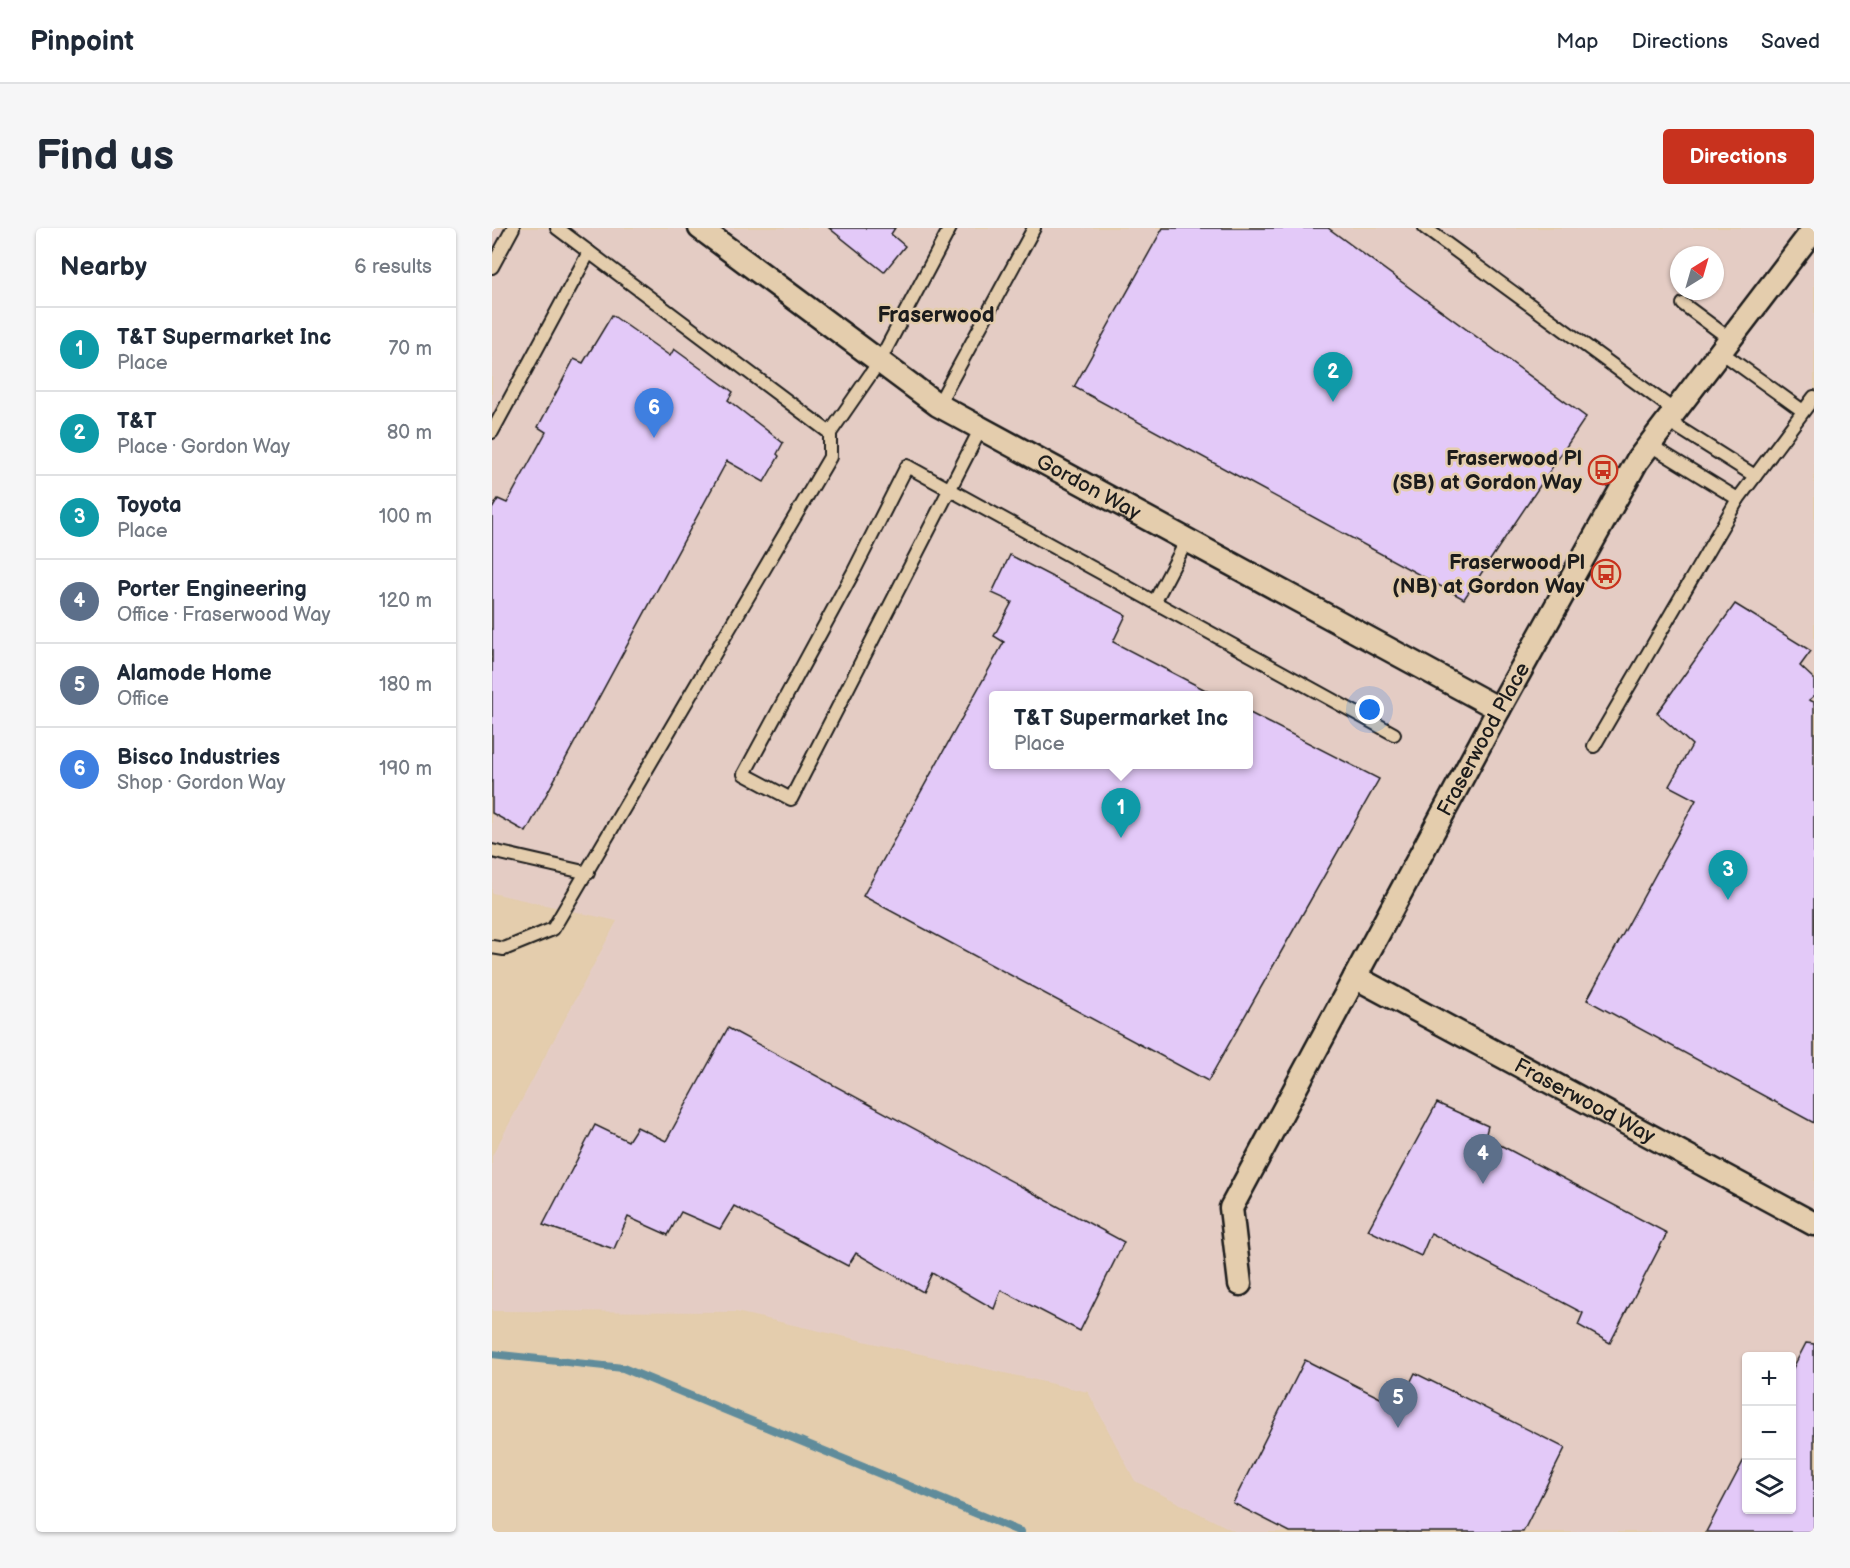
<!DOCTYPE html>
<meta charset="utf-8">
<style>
body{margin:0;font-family:"Balsamiq Sans",sans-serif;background:#f6f6f7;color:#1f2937}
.controls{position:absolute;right:18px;bottom:18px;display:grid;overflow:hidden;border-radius:6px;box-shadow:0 2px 4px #0004}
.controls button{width:54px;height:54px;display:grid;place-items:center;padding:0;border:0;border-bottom:2px solid #e0e1e3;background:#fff;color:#1f2937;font:30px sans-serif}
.compass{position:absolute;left:1178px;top:18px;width:54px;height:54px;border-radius:50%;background:#fff;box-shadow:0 2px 4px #0004;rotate:37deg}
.you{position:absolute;left:878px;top:482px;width:21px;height:21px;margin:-15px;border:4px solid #fff;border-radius:50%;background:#1a73e8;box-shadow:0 0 0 9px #1a73e833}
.badge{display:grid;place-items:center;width:39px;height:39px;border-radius:50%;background:#c8321e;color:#fff;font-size:20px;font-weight:700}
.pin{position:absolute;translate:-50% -50px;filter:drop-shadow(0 2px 3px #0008)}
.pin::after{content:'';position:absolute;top:32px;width:21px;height:18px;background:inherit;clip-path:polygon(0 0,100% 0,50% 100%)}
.popup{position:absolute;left:497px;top:463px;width:264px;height:78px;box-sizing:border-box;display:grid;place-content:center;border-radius:6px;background:#fff;filter:drop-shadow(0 2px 4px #0005);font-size:20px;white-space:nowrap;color:#747a83}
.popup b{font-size:22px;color:#1f2937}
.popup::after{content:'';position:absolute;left:50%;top:100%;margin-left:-12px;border:12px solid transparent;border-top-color:#fff}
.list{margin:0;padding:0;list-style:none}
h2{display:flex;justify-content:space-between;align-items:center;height:78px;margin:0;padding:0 24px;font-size:26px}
h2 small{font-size:20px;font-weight:400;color:#747a83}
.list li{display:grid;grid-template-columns:39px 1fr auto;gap:18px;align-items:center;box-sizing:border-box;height:84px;padding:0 24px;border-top:2px solid #e0e1e3}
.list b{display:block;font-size:22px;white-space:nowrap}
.list p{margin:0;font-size:20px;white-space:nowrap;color:#747a83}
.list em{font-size:20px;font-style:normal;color:#747a83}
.icon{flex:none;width:33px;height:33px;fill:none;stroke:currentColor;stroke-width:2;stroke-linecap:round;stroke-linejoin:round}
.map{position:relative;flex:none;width:1322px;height:1304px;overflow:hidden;border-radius:6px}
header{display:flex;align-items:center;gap:36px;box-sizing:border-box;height:84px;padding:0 30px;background:#fff;border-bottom:2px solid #e0e1e3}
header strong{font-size:28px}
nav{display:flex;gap:33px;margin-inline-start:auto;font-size:21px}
.intro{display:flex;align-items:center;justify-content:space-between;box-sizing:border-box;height:144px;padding:0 36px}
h1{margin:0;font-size:42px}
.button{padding:15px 27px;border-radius:6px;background:#c8321e;color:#fff;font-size:21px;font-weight:700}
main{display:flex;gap:36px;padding:0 36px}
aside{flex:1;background:#fff;border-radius:6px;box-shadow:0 2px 4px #0004}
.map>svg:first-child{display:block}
.built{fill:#e4ccc4;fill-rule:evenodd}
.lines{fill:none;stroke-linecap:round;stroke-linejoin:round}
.stream{stroke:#608c9b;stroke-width:8}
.building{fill:#e3c9f8;stroke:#1c1c1c;stroke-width:1.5}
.lane-casing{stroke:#1c1c1c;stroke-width:16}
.street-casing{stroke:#1c1c1c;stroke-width:27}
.lane{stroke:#e4cdad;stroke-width:12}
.street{stroke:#e4cdad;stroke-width:22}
.labels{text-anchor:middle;stroke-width:5;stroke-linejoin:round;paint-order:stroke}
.poi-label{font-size:21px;font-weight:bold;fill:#1c1c1c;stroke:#e4cdad;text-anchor:end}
.street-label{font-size:21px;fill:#1c1c1c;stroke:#e4cdad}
.neighbourhood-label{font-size:22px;font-weight:bold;fill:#1c1c1c;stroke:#e4cdad}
</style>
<header>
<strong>Pinpoint</strong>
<nav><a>Map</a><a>Directions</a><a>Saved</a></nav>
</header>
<div class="intro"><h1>Find us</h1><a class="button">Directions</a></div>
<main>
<aside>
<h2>Nearby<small>6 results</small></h2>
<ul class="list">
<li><span class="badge" style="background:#0f9aa8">1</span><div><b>T&amp;T Supermarket Inc</b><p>Place</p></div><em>70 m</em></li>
<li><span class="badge" style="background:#0f9aa8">2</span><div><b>T&amp;T</b><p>Place · Gordon Way</p></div><em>80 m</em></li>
<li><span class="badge" style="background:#0f9aa8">3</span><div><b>Toyota</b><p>Place</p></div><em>100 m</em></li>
<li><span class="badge" style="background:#5c6f8a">4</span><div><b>Porter Engineering</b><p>Office · Fraserwood Way</p></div><em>120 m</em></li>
<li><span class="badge" style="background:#5c6f8a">5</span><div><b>Alamode Home</b><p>Office</p></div><em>180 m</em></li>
<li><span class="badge" style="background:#3f7fe0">6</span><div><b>Bisco Industries</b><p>Shop · Gordon Way</p></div><em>190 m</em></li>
</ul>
</aside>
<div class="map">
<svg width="1322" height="1304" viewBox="0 0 1322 1304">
<rect width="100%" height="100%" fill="#e4cdad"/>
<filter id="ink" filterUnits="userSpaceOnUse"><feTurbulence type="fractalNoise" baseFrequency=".0167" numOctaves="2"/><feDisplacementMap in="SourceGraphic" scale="12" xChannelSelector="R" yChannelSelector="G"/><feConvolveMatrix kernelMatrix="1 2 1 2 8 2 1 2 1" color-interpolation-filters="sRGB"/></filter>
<g filter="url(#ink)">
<!-- built -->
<path class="built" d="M0 0H1322V1304H744L643 1253 596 1164 244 1084 0 1083V928L125 693 0 665ZM1187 27H1223V63H1187ZM502 468H756V536H502ZM1254 1128H1300V1282H1254Z"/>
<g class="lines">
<!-- stream -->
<polyline class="stream" points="0,1126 131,1140 529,1304"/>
</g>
<!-- building -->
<g class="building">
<polygon points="337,0 403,0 399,6 413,18 392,44"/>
<polygon points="671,0 836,0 1094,189 972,371 582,159"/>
<polygon points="120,87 178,128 182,121 241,164 236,172 291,215 285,226 287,228 272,254 235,233 34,604 0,585 0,281 6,271 15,275 54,204 46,199 82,131 91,135"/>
<polygon points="518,327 634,387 621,414 725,468 502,468 502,536 756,536 756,484 887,551 716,853 371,668 512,414 502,408 520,374 500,365"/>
<polygon points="1243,376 1319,423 1308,438 1322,451 1322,468 1317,472 1322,474 1322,895 1095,772 1204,572 1177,558 1200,517 1165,485"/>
<polygon points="236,800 632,1014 588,1103 509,1062 502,1081 440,1045 431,1064 364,1025 356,1038 242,978 228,1001 189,984 176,1007 136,989 122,1021 51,997 103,897 136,913 145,899 174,913"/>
<polygon points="945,875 996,898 993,909 1175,1005 1118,1115 1086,1097 1091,1085 939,1005 929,1028 876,1002"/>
<polygon points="1314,1115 1322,1116 1322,1304 1214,1304 1254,1228 1254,1282 1300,1282 1300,1142"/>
<polygon points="813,1132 906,1179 923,1145 1073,1220 1031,1304 798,1304 741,1275"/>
</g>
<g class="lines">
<!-- lane casing -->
<g class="lane-casing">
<g id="lane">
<polyline points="65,0 338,205"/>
<polyline points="933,0 1183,183"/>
<polyline points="0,39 21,0"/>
<polyline points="1191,76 1238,111"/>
<polyline points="1229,124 1311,183"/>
<polyline points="446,177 542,0"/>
<polyline points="1176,193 1263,248"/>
<path d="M489 200 299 571 252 546 362 343 415 238C578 326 740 416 902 506"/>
<polyline points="0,204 97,24"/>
<polyline points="1158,217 1246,271"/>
<polyline points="663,373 695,312"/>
<polyline points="1102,518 1246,271 1322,169"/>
<polyline points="0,623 96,645"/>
<polyline points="0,719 12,721 61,701 338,229 338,205 387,134 458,0"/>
</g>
</g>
<!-- street casing -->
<g class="street-casing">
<g id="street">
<path id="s1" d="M208 0 446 177 1007 481"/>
<path id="s2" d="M863 749 1322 996"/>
<path id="s3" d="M748 1056 739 980 1007 481 1145 233 1322 1"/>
</g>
</g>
<!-- lane -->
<use href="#lane" class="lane"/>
<!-- street -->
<use href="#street" class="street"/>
</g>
</g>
<!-- icons -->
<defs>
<g id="bus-ring" transform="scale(1.5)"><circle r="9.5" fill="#e4cdad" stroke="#c8321e" stroke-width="1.5"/><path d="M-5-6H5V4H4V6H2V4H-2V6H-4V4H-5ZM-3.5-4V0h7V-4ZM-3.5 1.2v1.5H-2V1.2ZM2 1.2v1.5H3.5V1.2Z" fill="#c8321e"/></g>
</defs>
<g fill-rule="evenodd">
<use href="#bus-ring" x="1111" y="242"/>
<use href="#bus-ring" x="1114" y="346"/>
</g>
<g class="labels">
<!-- poi labels -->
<g class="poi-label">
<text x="1090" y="237">Fraserwood Pl<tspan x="1090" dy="24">(SB) at Gordon Way</tspan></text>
<text x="1093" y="341">Fraserwood Pl<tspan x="1093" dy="24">(NB) at Gordon Way</tspan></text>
</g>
<!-- street labels -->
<g class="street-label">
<text dy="7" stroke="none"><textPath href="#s1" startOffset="468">Gordon Way</textPath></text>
<text dy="7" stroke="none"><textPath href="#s3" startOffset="609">Fraserwood Place</textPath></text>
<text dy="7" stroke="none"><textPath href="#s2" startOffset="261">Fraserwood Way</textPath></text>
</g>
<!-- neighbourhood labels -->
<g class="neighbourhood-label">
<text x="444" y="94">Fraserwood</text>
</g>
</g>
</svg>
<div class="controls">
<button>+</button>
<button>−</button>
<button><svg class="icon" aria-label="layers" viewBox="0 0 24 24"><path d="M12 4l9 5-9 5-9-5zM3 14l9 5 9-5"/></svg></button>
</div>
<svg class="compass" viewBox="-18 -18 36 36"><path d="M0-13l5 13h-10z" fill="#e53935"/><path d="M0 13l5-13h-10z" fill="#747a83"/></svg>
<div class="you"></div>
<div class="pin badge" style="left:629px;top:610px;background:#0f9aa8">1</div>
<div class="popup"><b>T&amp;T Supermarket Inc</b>Place</div>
<div class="pin badge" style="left:841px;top:174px;background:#0f9aa8">2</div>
<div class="pin badge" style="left:1236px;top:672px;background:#0f9aa8">3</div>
<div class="pin badge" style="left:991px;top:956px;background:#5c6f8a">4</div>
<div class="pin badge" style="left:906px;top:1200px;background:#5c6f8a">5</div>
<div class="pin badge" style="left:162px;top:210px;background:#3f7fe0">6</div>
</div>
</main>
